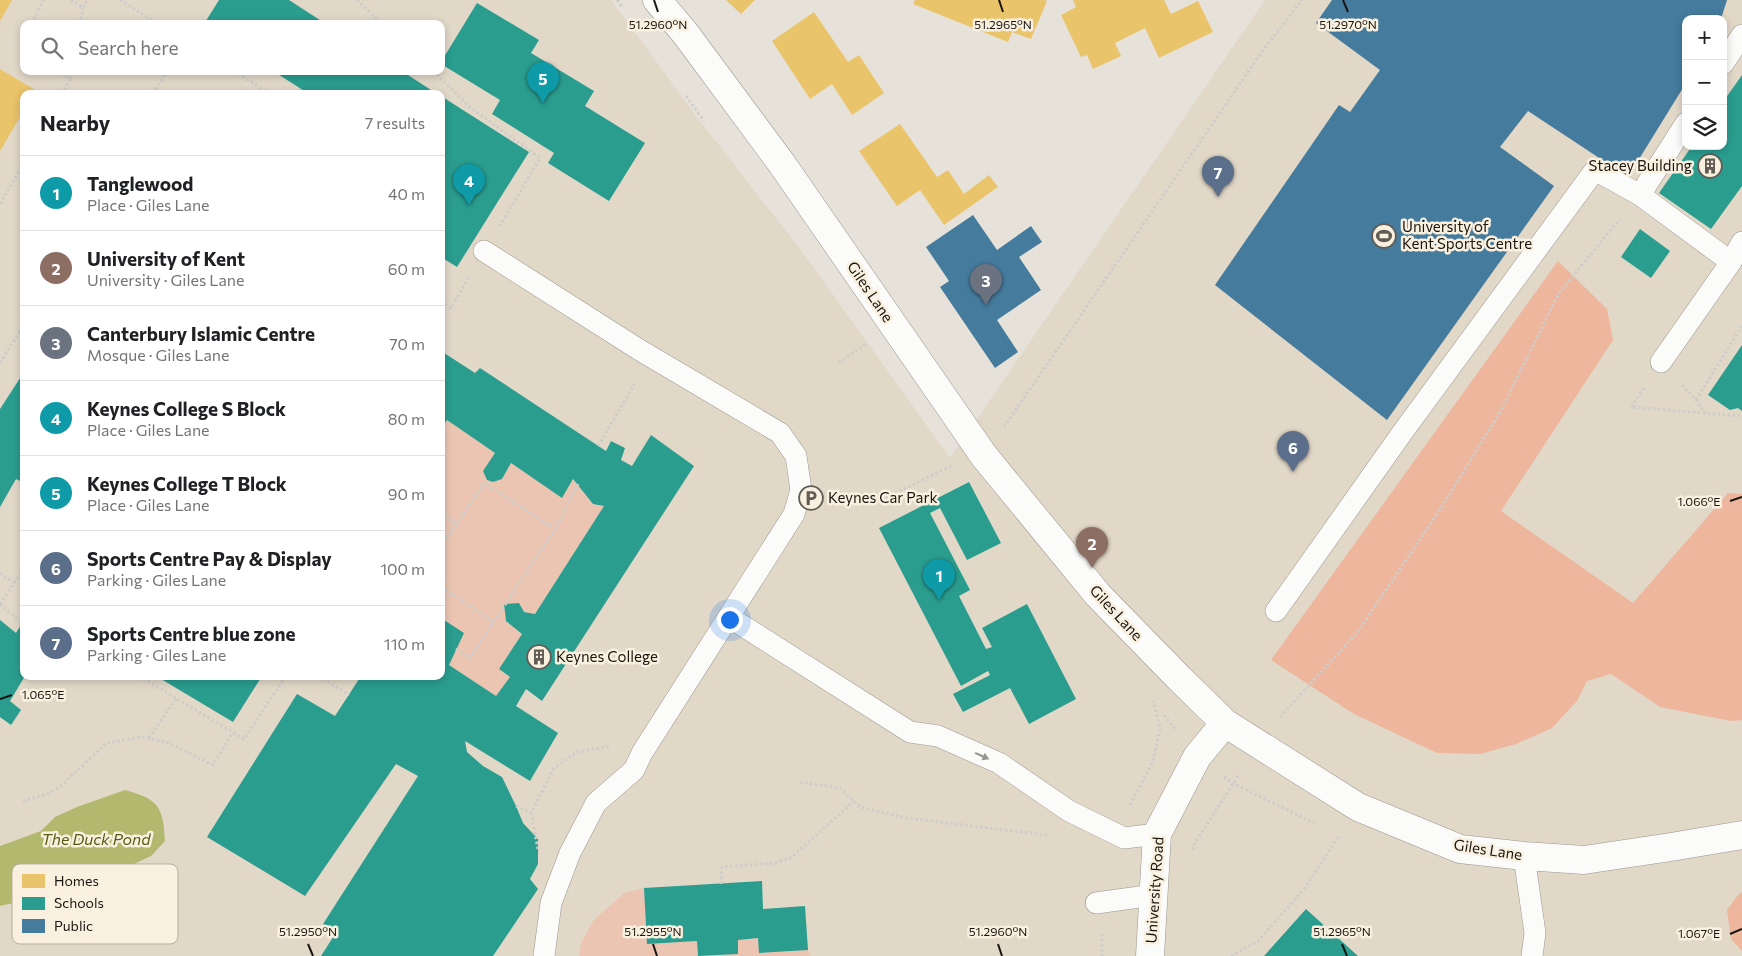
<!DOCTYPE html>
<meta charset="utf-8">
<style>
body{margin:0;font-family:Commissioner,sans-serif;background:#f2f2f2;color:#202124}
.controls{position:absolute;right:15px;top:15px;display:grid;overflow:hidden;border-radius:10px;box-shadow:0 2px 8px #0003}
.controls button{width:45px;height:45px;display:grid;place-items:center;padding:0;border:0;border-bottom:1px solid #e0e0e0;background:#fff;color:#202124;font:25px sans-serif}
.you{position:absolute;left:729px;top:619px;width:18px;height:18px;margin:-12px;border:4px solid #fff;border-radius:50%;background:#1a73e8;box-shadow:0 0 0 8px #1a73e833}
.badge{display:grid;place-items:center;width:32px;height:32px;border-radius:50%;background:#d93025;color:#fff;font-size:16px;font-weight:700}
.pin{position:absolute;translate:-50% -41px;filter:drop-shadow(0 1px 2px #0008)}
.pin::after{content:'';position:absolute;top:26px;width:18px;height:15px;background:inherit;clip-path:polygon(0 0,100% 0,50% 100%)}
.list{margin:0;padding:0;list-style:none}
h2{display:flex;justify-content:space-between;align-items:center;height:65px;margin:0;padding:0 20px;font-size:21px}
h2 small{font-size:16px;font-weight:400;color:#757577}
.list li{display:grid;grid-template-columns:32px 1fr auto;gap:15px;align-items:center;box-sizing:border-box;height:75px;padding:0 20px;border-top:1px solid #e0e0e0}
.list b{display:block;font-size:19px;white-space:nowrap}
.list p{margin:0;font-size:16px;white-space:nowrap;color:#757577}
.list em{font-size:16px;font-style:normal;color:#757577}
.icon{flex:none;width:28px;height:28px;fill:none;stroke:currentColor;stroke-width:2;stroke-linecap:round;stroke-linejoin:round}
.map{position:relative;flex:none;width:1742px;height:956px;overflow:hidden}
.search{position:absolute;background:#fff;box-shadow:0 2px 8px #0003;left:20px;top:20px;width:425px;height:55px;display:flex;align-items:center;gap:12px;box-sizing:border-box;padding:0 18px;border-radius:10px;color:#757577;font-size:19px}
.panel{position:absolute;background:#fff;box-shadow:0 2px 8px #0003;left:20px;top:90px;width:425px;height:590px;border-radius:10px}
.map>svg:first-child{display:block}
.built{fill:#e2d8c8;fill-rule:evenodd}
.green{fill:#ebc5b2}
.forest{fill:#edb69d}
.water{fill:#b2b96e}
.homes{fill:#e9c46a}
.schools{fill:#2a9d8f}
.public{fill:#457b9d}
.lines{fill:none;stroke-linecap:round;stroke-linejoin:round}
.lane-casing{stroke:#9a968f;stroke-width:22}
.street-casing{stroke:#9a968f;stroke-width:29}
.path{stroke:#cecdca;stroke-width:3;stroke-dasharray:2.5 2.5;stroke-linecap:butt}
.lane{stroke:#fbfbf9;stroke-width:21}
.street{stroke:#fbfbf9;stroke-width:28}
.oneway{fill:#959490}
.ticks{fill:none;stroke:#191610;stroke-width:2}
.labels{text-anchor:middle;stroke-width:5;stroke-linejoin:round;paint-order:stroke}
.poi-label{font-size:15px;fill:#191610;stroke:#faf0e0;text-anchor:start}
.street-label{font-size:15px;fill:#191610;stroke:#faf0e0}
.water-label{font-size:16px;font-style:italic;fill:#565d13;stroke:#faf0e0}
.key{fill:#faf0e0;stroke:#b6afa2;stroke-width:1}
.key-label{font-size:14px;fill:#191610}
.ticks-label{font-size:12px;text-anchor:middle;fill:#191610;stroke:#faf0e0;stroke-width:5;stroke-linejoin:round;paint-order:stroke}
</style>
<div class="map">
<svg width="1742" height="956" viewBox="0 0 1742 956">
<rect width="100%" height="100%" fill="#e7e2d9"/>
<!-- built -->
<path class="built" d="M0 0H611L700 121 804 254 950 458 1265 0H1742V956H0ZM1686 19H1723V146H1686ZM24 24H441V71H24ZM24 94H441V676H24Z"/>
<!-- green -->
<g class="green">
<polygon points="447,420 495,453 483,471 488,480 493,482 502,479 511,463 562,498 573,479 593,504 604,506 535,614 524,612 519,603 504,604 506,621 522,634 499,669 510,677 496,696 449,665 441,618 441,429"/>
<polygon points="644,888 647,944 697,941 698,956 579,956 581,943 593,921 624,893"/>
<polygon points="758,938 759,953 808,950 811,956 710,956 738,954 738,940"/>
</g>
<!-- forest -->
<g class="forest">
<polygon points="1558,261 1607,309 1613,340 1501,511 1633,603 1728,493 1742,494 1742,720 1731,721 1660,707 1611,674 1587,681 1577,701 1552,728 1516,744 1480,754 1437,753 1354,714 1271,660"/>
<polygon points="1742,892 1742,951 1731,939 1727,910 1738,895"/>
</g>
<!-- water -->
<path class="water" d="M125 790C159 799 163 807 165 841L151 856 121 870 54 894 0 906V846L41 831 55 817 77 807Z"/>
<!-- homes -->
<g class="homes">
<polygon points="0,0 12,0 0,21"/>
<polygon points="726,0 755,0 741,14"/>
<polygon points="915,0 1044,0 1047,1 1031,39 1012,32 1008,42 913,4"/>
<polygon points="1073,0 1164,0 1171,14 1198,1 1213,32 1159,58 1145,28 1115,43 1121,56 1093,69 1087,55 1081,57 1061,15 1076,7"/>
<polygon points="814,12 848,62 859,55 884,93 852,115 832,84 810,99 772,41"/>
<polygon points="0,69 35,90 33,94 24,94 24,110 0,151"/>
<polygon points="900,124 937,177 948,170 964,194 989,175 998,187 944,225 920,190 897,206 859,151"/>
</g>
<!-- schools -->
<g class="schools">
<polygon points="219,0 289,0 326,24 204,24"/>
<polygon points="477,3 539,40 531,53 594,91 585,106 645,143 609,201 548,163 554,153 492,114 500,100 441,64 441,62"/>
<polygon points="273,71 402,71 437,94 309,94"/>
<polygon points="1742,75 1742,186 1711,229 1659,193 1692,146 1723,146 1723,102"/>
<polygon points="441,96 529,152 457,267 441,257"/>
<polygon points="1640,229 1670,251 1651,278 1621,257"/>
<polygon points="1742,345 1742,411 1738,408 1730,410 1708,395"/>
<polygon points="441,351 475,373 480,368 606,451 611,441 625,448 621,460 632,466 651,435 694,466 542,701 526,689 516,706 558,733 530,781 465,741 467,752 483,766 502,777 516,806 523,823 538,839 538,864 530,879 538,889 493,956 321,956 337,931 323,924 418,776 396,764 305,896 207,837 297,694 335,716 361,676 441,676 441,618 464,633 449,665 496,696 510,677 499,669 522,634 506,621 504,604 519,603 524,612 535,614 604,506 593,504 573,479 562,498 511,463 502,479 493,482 487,480 483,471 495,453 447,420 441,429"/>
<polygon points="24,372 24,483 16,479 0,507 0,409"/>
<polygon points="969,482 1001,543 967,560 940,508 930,513 970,590 959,596 986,649 992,647 982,628 1027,604 1076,699 1029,724 1010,688 963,712 953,694 990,675 988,671 961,686 879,528"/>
<polygon points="0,620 16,633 24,620 24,676 25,676 10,701 21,710 11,725 0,717"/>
<polygon points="156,676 262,676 233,722"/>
<polygon points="762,881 763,909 805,906 808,950 759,953 758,938 738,940 738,954 698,956 697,941 647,944 644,888"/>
<polygon points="1306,909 1358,956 1264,956"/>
</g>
<!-- public -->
<g class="public">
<polygon points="1332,0 1727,0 1721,19 1686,19 1686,83 1628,177 1528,111 1500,147 1554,186 1387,420 1215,285 1339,105 1350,112 1380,70 1316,23"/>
<polygon points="973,215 997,250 1031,226 1042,242 1019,257 1041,290 997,320 1018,352 995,368 940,287 949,281 926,247"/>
</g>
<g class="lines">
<!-- lane casing -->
<g class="lane-casing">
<g id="lane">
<polyline points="1723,64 1742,35"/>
<polyline points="1640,195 1686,123"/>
<polyline points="484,251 638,349 780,433 796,456 801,490 794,514 642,753 634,770 596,803 570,853 551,903 544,956"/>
<polyline points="1731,262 1742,242"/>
<polyline points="1276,611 1402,433 1595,170 1640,195 1731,262 1661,362"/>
<polyline points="729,617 910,732 938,736 999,763 1069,811 1124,838 1157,834"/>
<polyline points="1524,856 1535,933 1532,956"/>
<polyline points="1096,903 1154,895"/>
</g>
</g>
<!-- street casing -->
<g class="street-casing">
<g id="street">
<polyline points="657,0 685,33 782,164 984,456 1098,595 1180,679 1225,723 1358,807 1460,849 1524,856 1584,860 1671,847 1742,835"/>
<polyline points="1150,956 1157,834 1197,757 1225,723"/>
</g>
</g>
<!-- path -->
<g class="path">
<polyline points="71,0 83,8 87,0"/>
<polyline points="120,0 158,24"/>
<polyline points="357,0 382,24"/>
<polyline points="617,0 622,7"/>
<polyline points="32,24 43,0"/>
<polyline points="80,24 83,8"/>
<polyline points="24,42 21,48 24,50"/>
<polyline points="57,71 70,79 62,94"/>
<polyline points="234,71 270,94"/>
<polyline points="433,71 471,108 540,158 500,226"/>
<polyline points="70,79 72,71"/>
<polyline points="153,94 167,71"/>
<polyline points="686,96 704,121"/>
<polyline points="0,204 24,162"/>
<polyline points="441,301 451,308 468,278"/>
<polyline points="0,363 24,324"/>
<polyline points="839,363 866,344"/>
<polyline points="1682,385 1696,400 1705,413"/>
<polyline points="1644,388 1631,407 1742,416"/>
<polyline points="1696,400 1742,326"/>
<polyline points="1004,427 1261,53 1302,0"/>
<polyline points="598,446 635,383"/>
<polyline points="861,494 888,497 951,466"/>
<polyline points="441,513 457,524"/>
<polyline points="441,547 484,483 555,529"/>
<polyline points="0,573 14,583"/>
<polyline points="441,587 494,622"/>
<polyline points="0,604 24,568"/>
<polyline points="0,604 22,623"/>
<polyline points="456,649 470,658 555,529 578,484"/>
<polyline points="139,676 244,739 286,676"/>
<polyline points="319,676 349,695"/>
<polyline points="1164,715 1175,729"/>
<polyline points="1280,717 1357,633 1441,508 1499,414 1559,293 1620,219"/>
<polyline points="149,738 176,699"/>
<polyline points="1224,777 1232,783 1314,823"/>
<polyline points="800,782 840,788 860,807 906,818 1047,835"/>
<polyline points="23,801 44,795 59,788 106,743 143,737 169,743 213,765 233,732"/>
<polyline points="1130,805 1153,761 1160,729 1153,701"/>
<polyline points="516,806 531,813"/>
<polyline points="538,849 531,813 554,768 577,752 610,746"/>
<polyline points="1193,850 1193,846 1240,773"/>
<polyline points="721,884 722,867 775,863 792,857 854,801"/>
<polyline points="1102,934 1102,956"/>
<polyline points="1231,956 1258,941 1304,889 1339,836"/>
</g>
<!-- lane -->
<use href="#lane" class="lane"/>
<!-- street -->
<use href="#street" class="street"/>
</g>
<!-- one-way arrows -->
<defs><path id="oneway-solid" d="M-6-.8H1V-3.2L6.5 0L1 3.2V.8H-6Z" transform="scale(1.25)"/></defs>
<use class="oneway" href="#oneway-solid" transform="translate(982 756) rotate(24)"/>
<!-- ticks -->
<path class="ticks" d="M654 0 658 12M999 0 1003 12M1343 0 1348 12M1730 501 1742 497M0 699 12 695M1730 934 1742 929M308 944 313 956M653 944 657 956M998 944 1002 956M1342 944 1347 956"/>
<!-- icons -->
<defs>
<g id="building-ring" transform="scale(1.25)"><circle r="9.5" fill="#faf0e0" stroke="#615d56" stroke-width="1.5"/><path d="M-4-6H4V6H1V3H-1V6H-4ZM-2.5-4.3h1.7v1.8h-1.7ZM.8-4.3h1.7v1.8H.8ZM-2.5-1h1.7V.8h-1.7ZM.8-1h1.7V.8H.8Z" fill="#615d56"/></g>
<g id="stadium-ring" transform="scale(1.25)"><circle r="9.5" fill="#faf0e0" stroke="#615d56" stroke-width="1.5"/><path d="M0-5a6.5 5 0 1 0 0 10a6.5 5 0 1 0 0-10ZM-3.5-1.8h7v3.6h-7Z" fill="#615d56"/></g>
<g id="parking-ring" transform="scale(1.25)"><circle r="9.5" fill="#faf0e0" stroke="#615d56" stroke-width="1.5"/><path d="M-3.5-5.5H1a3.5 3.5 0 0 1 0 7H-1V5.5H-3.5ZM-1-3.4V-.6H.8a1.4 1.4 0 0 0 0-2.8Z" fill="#615d56"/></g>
</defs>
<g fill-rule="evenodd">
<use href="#building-ring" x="1710" y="166"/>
<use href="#stadium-ring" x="1384" y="236"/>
<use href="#parking-ring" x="811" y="498"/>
<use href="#building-ring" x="539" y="657"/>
</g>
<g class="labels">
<!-- poi labels -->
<g class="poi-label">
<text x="1692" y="171" text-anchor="end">Stacey Building</text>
<text x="1402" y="232">University of<tspan x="1402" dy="17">Kent Sports Centre</tspan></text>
<text x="828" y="503">Keynes Car Park</text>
<text x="556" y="662">Keynes College</text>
</g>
<!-- street labels -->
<g class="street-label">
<text transform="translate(870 292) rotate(56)" y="5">Giles Lane</text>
<text transform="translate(1116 613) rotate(47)" y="5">Giles Lane</text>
<text transform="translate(1488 850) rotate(9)" y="5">Giles Lane</text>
<text transform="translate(1155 890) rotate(-86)" y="5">University Road</text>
</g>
<!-- water labels -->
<g class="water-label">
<text x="96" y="845">The Duck Pond</text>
</g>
</g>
<!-- legend -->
<rect x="12" y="864" width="166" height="80" rx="8" class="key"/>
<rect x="22" y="874" width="23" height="14" fill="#e9c46a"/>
<rect x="22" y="897" width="23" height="13" fill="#2a9d8f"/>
<rect x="22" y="919" width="23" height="14" fill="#457b9d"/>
<g class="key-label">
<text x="54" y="886">Homes</text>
<text x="54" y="908">Schools</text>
<text x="54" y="931">Public</text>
</g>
<g class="ticks-label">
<text x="658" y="29">51.2960°N</text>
<text x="1003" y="29">51.2965°N</text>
<text x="1348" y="29">51.2970°N</text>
<text x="1699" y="506">1.066°E</text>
<text x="43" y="699">1.065°E</text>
<text x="308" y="936">51.2950°N</text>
<text x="653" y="936">51.2955°N</text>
<text x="998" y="936">51.2960°N</text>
<text x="1342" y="936">51.2965°N</text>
<text x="1699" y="938">1.067°E</text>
</g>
</svg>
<div class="controls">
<button>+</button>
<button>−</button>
<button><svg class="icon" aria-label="layers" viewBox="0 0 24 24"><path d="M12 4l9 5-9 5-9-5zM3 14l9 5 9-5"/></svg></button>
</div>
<div class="you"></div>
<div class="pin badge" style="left:939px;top:600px;background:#0f9aa8">1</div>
<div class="pin badge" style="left:1092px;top:568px;background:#8d6e63">2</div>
<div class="pin badge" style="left:986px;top:305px;background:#6b7280">3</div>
<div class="pin badge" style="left:469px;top:205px;background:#0f9aa8">4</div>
<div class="pin badge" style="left:543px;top:103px;background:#0f9aa8">5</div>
<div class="pin badge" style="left:1293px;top:472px;background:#5c6f8a">6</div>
<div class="pin badge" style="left:1218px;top:197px;background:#5c6f8a">7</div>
<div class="search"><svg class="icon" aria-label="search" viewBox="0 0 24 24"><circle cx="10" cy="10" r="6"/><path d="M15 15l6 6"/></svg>Search here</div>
<section class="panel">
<h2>Nearby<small>7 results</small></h2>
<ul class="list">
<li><span class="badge" style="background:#0f9aa8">1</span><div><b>Tanglewood</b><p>Place · Giles Lane</p></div><em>40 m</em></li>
<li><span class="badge" style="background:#8d6e63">2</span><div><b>University of Kent</b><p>University · Giles Lane</p></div><em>60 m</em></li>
<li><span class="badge" style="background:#6b7280">3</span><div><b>Canterbury Islamic Centre</b><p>Mosque · Giles Lane</p></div><em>70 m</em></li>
<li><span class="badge" style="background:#0f9aa8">4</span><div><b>Keynes College S Block</b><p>Place · Giles Lane</p></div><em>80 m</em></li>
<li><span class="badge" style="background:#0f9aa8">5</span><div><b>Keynes College T Block</b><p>Place · Giles Lane</p></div><em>90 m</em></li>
<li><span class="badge" style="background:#5c6f8a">6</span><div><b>Sports Centre Pay &amp; Display</b><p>Parking · Giles Lane</p></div><em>100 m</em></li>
<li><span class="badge" style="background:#5c6f8a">7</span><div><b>Sports Centre blue zone</b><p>Parking · Giles Lane</p></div><em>110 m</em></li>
</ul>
</section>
</div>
